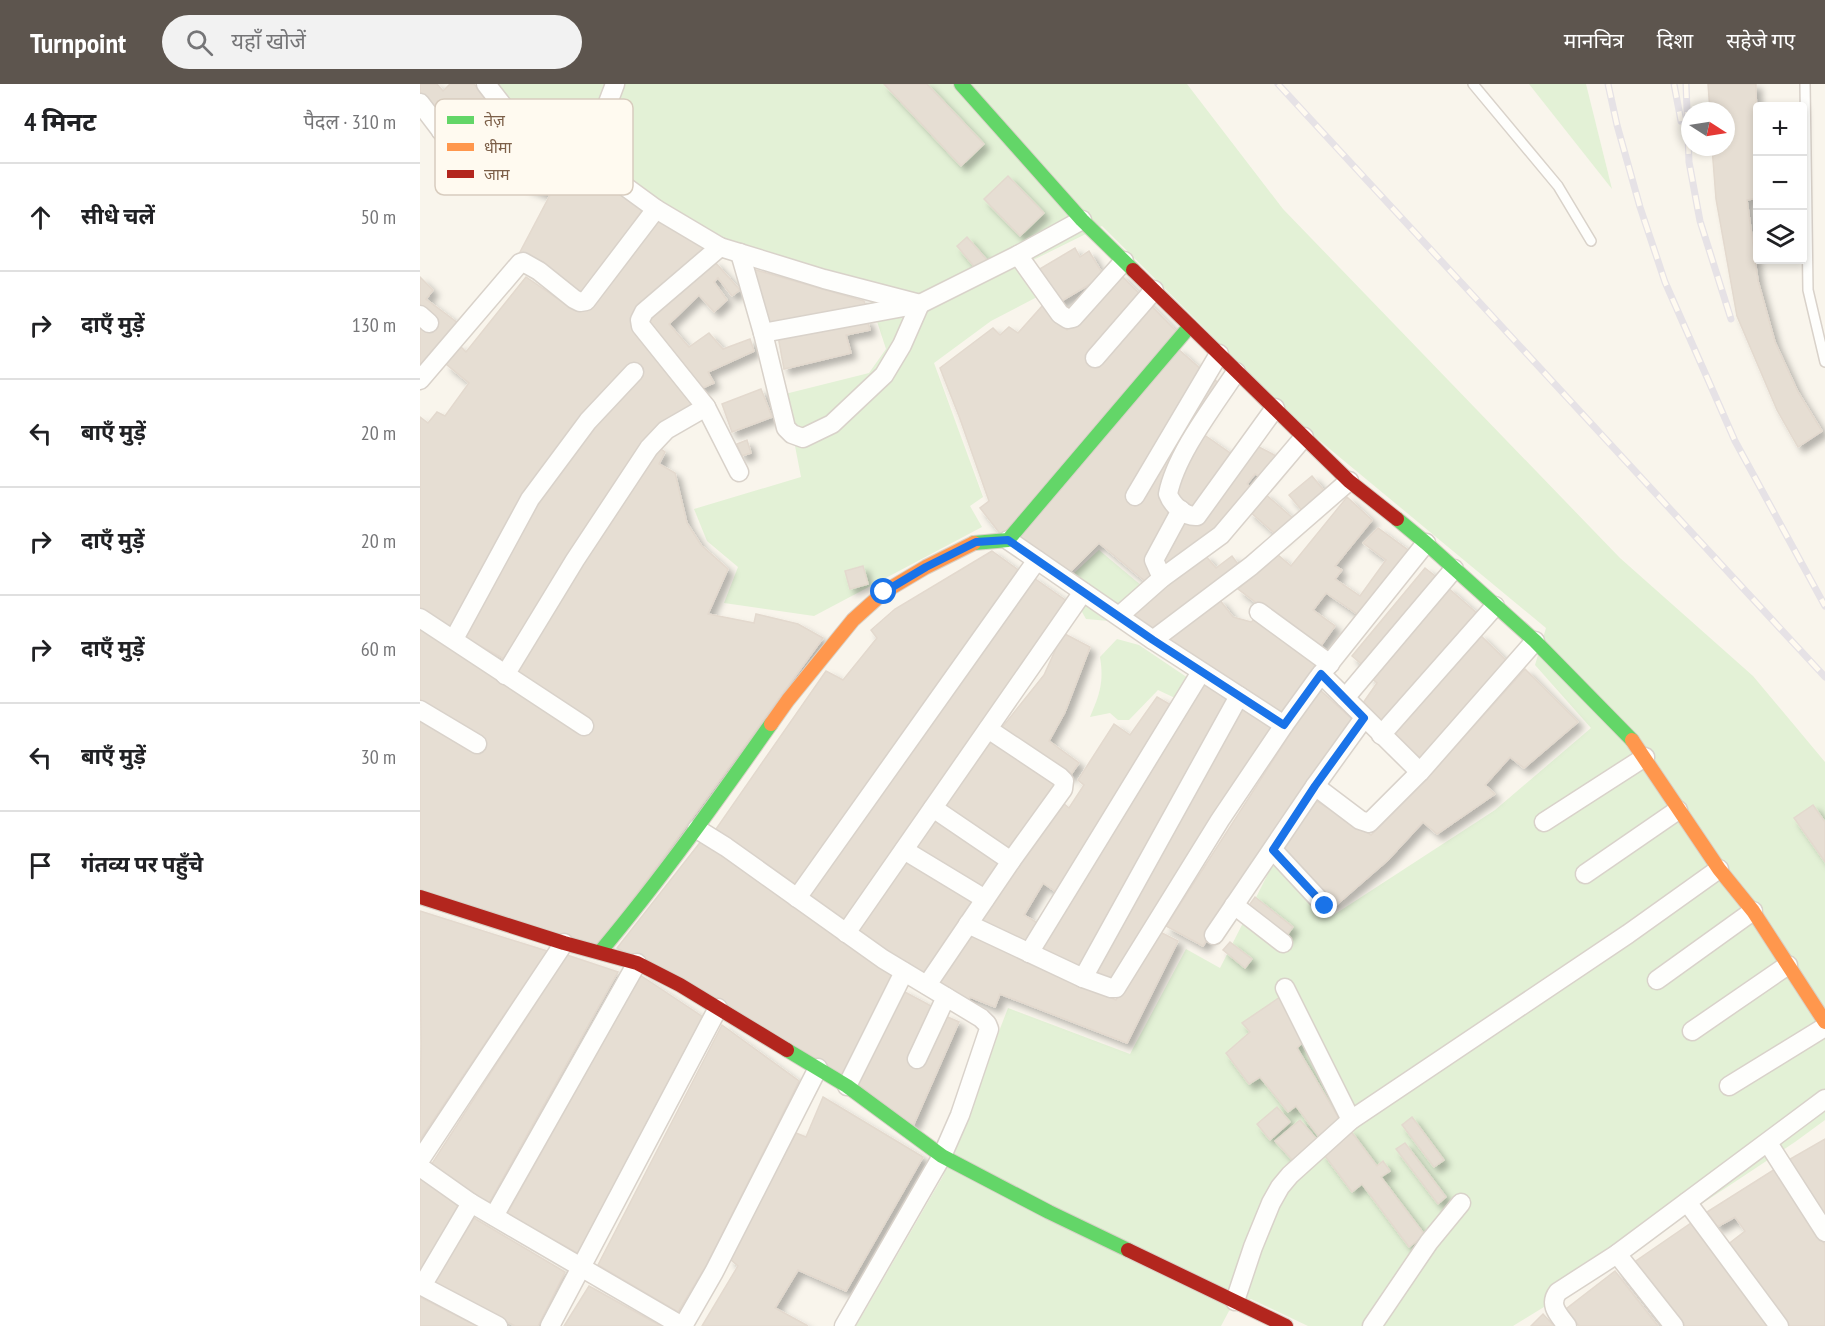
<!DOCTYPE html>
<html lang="hi">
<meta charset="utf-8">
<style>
body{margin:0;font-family:"PT Sans Narrow","Noto Sans Devanagari",sans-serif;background:#f2f2f2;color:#202124}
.controls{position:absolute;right:18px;top:18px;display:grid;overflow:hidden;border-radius:6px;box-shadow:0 3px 9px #0003}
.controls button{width:54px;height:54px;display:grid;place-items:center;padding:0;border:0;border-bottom:2px solid #e0e0e0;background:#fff;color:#202124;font:30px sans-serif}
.compass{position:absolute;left:1261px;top:18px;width:54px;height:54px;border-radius:50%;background:#fff;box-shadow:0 3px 9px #0003;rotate:102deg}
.stop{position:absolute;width:18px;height:18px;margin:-14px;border:4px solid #1a73e8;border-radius:50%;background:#fff}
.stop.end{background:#1a73e8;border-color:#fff;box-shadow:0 2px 6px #0008}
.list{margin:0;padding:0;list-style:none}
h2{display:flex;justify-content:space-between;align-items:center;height:78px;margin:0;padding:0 24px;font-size:26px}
h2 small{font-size:20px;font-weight:400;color:#757577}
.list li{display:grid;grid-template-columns:39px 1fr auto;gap:18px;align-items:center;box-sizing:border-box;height:108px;padding:0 24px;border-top:2px solid #e0e0e0}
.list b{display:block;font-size:22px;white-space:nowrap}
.list em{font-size:20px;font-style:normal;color:#757577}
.icon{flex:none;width:33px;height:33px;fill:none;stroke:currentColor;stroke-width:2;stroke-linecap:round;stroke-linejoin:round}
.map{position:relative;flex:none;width:1405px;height:1242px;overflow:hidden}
header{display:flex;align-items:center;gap:36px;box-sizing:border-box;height:84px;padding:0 30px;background:#5d554e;color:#fff}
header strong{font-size:28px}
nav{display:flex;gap:33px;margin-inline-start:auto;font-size:21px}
.search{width:420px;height:54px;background:#f2f2f2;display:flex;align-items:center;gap:15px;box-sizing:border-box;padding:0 21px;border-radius:33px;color:#757577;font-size:22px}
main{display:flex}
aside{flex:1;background:#fff}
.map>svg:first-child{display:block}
.green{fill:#e3f1d6}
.building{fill:#e6ded3;stroke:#e3d9ce;stroke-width:1.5;filter:url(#shadow)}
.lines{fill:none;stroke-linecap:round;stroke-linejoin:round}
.lane-casing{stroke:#d9d2ca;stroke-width:12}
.street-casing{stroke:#d9d2ca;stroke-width:21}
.fast-casing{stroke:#d8d1c7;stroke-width:16}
.slow-casing{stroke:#d8d1c7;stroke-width:16}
.jam-casing{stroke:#d8d1c7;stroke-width:16}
.lane{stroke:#fefefc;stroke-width:9}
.street{stroke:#fefefc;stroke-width:18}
.fast{stroke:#63d668;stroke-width:14}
.slow{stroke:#ff974d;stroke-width:14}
.jam{stroke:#b3261e;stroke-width:14}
.rail-casing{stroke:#e6e2e6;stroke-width:7}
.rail{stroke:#fffaf0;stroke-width:4.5;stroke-dasharray:14;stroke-linecap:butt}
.route{stroke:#1a73e8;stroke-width:8}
.key{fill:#fffaf0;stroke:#d8ccbe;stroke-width:1.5}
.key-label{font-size:16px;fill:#7c5f48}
</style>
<header>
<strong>Turnpoint</strong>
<div class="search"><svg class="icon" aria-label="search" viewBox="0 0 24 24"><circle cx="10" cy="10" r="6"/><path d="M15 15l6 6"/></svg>यहाँ खोजें</div>
<nav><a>मानचित्र</a><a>दिशा</a><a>सहेजे गए</a></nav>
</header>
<main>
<aside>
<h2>4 मिनट<small>पैदल · 310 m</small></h2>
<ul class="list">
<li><svg class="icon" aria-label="ahead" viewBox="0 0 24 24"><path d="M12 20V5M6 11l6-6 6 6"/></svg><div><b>सीधे चलें</b></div><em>50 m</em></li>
<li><svg class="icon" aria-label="right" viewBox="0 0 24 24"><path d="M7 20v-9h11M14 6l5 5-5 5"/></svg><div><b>दाएँ मुड़ें</b></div><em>130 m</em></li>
<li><svg class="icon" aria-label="left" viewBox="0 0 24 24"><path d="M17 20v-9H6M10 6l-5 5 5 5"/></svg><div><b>बाएँ मुड़ें</b></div><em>20 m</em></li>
<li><svg class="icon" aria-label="right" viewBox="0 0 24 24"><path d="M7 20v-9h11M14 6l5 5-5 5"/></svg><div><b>दाएँ मुड़ें</b></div><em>20 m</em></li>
<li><svg class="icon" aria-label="right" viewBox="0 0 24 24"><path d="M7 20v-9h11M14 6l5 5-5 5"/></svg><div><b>दाएँ मुड़ें</b></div><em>60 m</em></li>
<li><svg class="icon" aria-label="left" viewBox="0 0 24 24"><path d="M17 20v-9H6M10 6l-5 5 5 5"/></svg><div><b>बाएँ मुड़ें</b></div><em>30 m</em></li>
<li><svg class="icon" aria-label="arrive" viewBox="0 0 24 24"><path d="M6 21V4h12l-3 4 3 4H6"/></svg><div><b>गंतव्य पर पहुँचे</b></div></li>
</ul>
</aside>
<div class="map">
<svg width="1405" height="1242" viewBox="0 0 1405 1242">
<defs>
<filter id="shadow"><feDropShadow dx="5.5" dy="5.5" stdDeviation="3" flood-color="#0004"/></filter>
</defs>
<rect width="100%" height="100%" fill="#f9f5ec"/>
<!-- green -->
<g class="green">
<polygon points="59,0 767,0 863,125 1200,474 1333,592 1405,678 1405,1036 1375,1058 1150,1207 1093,1242 888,1242 831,1215 809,1227 801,1242 436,1242 523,1092 588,924 710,970 766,865 800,884 853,780 909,834 1075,726 1171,644 1115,581 1126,544 888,347 682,142 599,183 617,213 571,237 514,279 563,413 550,422 562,443 394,532 304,519 318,483 287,457 274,425 381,393 365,310 449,289 466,265 449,213 301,167 181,92 115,71"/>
<polygon points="1109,0 1166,0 1192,105"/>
<polygon points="679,466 722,502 689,537 666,535 652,510 652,491"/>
<path d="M697 555 719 561 768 594 755 614 738 606 709 636H698L690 629 670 633C680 610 684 598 680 573Z"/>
</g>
<!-- building -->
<g class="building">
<polygon points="0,0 17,0 23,7 30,0 54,0 80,35 69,45 20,38 0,13"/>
<polygon points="464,0 507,0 564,60 541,82"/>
<polygon points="1288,0 1336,0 1338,114 1327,116 1338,197 1355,258 1378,308 1402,347 1378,363 1357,326 1317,232 1296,115 1292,63 1306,63 1306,27 1290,27"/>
<polygon points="113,77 179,97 223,125 180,188 160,214 100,168 130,111 105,102"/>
<polygon points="588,92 624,129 600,152 564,115"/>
<polygon points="237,134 289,166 216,228 277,322 243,342 86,576 42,552 165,334 32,548 0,528 0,333 8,339 17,328 25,332 49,299 26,280 39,261 46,268 106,193 154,226 164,225"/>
<polygon points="547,153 567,176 557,186 537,162"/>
<polygon points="655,164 660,173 669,167 684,192 638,219 618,186"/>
<polygon points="294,177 320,206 312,212 298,194 294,198 307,216 294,228 279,211 249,240 269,263 289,249 303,265 330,255 334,267 288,288 294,299 280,305 226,238"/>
<polygon points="329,184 444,217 447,225 346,243"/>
<polygon points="700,190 757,248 582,452 560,424 569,417 539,332 520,284 573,244 580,251 589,243 598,249 624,220 647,246"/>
<polygon points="0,193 13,206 6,215 38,239 0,284"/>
<polygon points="447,235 450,246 426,251 431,269 364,285 358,252"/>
<polygon points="757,264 783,287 707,416 715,422 792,294 802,301 757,373 739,414 754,427 726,473 731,493 726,498 679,459 647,491 598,455"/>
<polygon points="341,305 352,333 312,348 302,320"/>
<polygon points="783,350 813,371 774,427 753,412"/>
<polygon points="327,356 331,369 321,372 317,360"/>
<polygon points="835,361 860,374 845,394 835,390 827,400 834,406 801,442 747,483 740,476 763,434"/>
<polygon points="238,363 245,368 239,380 255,389 267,439 281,461 308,485 288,530 334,539 336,530 378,540 403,554 178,863 0,807 0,637 60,670 65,660 0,620 0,543 91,589"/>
<polygon points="892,392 907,410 884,429 869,411"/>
<polygon points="844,409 875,436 860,454 829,427"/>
<polygon points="927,413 952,436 915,482 922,486 915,495 940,512 966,476 943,459 958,444 992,469 940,532 906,509 893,526 915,542 898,566 818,505 858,471 871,482"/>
<polygon points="572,467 601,488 373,803 296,745 406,587 423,596 457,554 451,546 475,525"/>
<polygon points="785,471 796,484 812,472 821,484 734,549 709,532"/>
<polygon points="443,482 448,500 430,505 425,487"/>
<polygon points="1005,484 1019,495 946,584 932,572"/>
<polygon points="611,492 648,518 427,840 386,813"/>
<polygon points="1027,503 1058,530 963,640 943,619 957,599 950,593"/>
<polygon points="799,515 813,533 831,538 836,534 900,579 864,635 743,556"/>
<polygon points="643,549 670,563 645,628 629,657 659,679 650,692 580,646 624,591"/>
<polygon points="1059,550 1086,576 1000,680 970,652"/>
<polygon points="1105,585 1158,638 1104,684 1090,673 1065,701 1075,710 1017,750 1003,738 968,776 914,823 864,766 895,716 951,751 1009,692"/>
<polygon points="782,597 811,616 661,887 618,866"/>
<polygon points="899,605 935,638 847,764 783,862 746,842"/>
<polygon points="737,613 751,621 639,810 623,799 604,831 621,841 608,862 558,839 643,719 649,724 664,701 658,696 694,640 710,651"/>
<polygon points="820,622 857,643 694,898 675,889"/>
<polygon points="571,653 638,698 589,769 522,723"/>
<polygon points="1393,721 1405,738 1405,778 1374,734"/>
<polygon points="515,732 582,779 564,808 492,765"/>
<polygon points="282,756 475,893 424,994 197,864"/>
<polygon points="485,775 556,818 504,895 435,847"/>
<polygon points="835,813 873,843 865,854 827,824"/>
<polygon points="0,827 127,867 0,1056 1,960"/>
<polygon points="738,847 758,857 707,959 580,910 575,923 550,913 547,919 514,902 548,849 696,916"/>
<polygon points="810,858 832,875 825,884 803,866"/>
<polygon points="147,871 198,888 68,1121 11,1081"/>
<polygon points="220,891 283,933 159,1170 87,1130"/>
<polygon points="481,906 515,924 488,977 499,981 523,931 539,938 493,1042 436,999"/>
<polygon points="860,913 882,959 877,964 920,1036 899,1053 876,1022 868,1028 840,993 829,1000 806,969 830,948 822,939"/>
<polygon points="302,941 379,997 286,1182 258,1228 178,1181"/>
<polygon points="403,1013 503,1073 426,1207 378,1186 355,1224 388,1242 282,1242 318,1182 310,1175 376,1049 386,1053"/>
<polygon points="857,1023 870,1038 850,1056 837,1040"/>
<polygon points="992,1033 1024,1076 1014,1083 982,1041"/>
<polygon points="880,1036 899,1058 875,1079 855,1057"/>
<polygon points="930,1046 957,1082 963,1077 970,1087 961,1093 1005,1151 989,1163 942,1100 932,1108 902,1068"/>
<polygon points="1405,1055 1405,1139 1365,1078"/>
<polygon points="985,1059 1026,1113 1018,1120 976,1065"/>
<polygon points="1355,1085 1405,1161 1405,1242 1365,1242 1306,1162 1325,1147 1315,1133 1297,1143 1287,1128"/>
<polygon points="0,1094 38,1122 0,1188"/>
<polygon points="54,1134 145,1188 118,1242 95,1242 13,1199"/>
<polygon points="1271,1139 1347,1242 1261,1242 1213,1179"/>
<polygon points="1195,1187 1238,1242 1159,1242 1146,1225"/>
<polygon points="169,1202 241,1242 144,1242"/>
<polygon points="0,1213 57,1242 0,1242"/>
<polygon points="1123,1230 1134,1242 1111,1242"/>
</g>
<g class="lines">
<!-- lane casing -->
<g class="lane-casing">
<g id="lane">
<polyline points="1053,0 1138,102 1171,157"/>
<polyline points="1385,0 1388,206 1405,278"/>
</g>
</g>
<!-- street casing -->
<g class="street-casing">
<g id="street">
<polyline points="66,0 118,67 184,87"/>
<polyline points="195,0 181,37 184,87 236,125 300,163 404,195 500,220"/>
<polyline points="0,19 26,53"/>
<polyline points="21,47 28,36 32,34 70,51 91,32"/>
<polyline points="300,163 224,228 220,236 221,242 286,323 319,388"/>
<polyline points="320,169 343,249 366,344 372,350 383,354 412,340 464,291 482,261 500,220"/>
<polyline points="598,171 640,230 648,235 653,234 704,177"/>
<polyline points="0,231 9,239"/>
<polyline points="343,249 500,220 598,171 662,136"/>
<polyline points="675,274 734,206"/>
<path d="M816 288C793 323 756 370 748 410 752 421 765 433 777 432L855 324"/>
<polyline points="0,296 100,179 103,178 119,187 154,215 160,218 166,217 236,125"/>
<polyline points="715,412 799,270"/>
<polyline points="588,456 733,556 864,641"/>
<polyline points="742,494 734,476 761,426"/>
<polyline points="839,528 910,580"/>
<polyline points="699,532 742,494 801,451 884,353"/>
<polyline points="0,534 164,642"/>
<polyline points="34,555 110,415 168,337 214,288"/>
<polyline points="733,556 831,482 929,397"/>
<polyline points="901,590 1000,688"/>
<polyline points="85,591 155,476 229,364 246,346 286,323"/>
<polyline points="925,614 1034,485"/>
<polyline points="0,626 57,660"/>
<polyline points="961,651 1075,522"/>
<polyline points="895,702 940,736 949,739 1000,688 1115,557"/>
<polyline points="513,724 591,777"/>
<polyline points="1124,738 1225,673"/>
<polyline points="277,745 306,763 463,875 561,934 567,940 569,945 540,1031 522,1072 424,1242"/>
<polyline points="484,766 565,815"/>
<polyline points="853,766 905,822"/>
<polyline points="1165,790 1258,726"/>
<polyline points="377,814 617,476"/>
<polyline points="814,821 863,859"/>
<polyline points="548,840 663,894 691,904 696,904 800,736 864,641 898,594 1006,459"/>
<polyline points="426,849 663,508"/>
<polyline points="794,851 895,702 944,634"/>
<polyline points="609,869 781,588"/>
<polyline points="663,894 819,612"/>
<polyline points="1237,896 1333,827"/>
<polyline points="507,901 591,777 643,705 644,697 640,693 568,645"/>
<polyline points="865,904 931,1036"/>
<polyline points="1272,947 1368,881"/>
<polyline points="497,975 526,913"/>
<polyline points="427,1002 484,888"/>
<polyline points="1309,1002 1405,943"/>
<polyline points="1348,1059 1405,1148"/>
<polyline points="0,1076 144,859"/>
<polyline points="0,1083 51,1119 262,1242"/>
<polyline points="1267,1118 1359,1242"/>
<polyline points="74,1132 217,879"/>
<polyline points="1197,1170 1254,1242"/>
<polyline points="0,1201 2,1202 51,1119"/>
<polyline points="2,1202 78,1242"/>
<polyline points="815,1217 833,1163 851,1119 860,1103 870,1091 931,1036 1208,850 1299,785"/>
<polyline points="130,1242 298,924"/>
<polyline points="263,1242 294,1188 398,984"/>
<polyline points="952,1242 1009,1158 1041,1119"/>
<path d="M1147 1242C1139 1231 1128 1221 1138 1208L1197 1170 1405 1015"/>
</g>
</g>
<!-- fast casing -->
<g class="fast-casing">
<g id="fast">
<polyline points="541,0 662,136 713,186"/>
<polyline points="977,435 1006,459 1115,557 1212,656"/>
<polyline points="554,459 588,456 770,242"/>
<path d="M180 868C241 795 296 718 351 640"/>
<polyline points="367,966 427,1002 522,1072 629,1128 708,1166"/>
</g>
</g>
<!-- slow casing -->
<g class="slow-casing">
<g id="slow">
<polyline points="351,640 368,616 433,536 464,508 506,483 554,459"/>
<polyline points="1212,656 1299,785 1333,827 1405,938"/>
</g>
</g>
<!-- jam casing -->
<g class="jam-casing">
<g id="jam">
<polyline points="713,186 929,397 977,435"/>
<polyline points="0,813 144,859 217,879 260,901 367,966"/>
<polyline points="708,1166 866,1242"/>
</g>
</g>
<!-- lane -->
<use href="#lane" class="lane"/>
<!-- street -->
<use href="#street" class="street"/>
<!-- fast -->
<use href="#fast" class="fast"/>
<!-- slow -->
<use href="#slow" class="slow"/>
<!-- jam -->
<use href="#jam" class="jam"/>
<!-- rail casing -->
<g class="rail-casing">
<g id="rail">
<polyline points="858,0 1405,593"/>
<polyline points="1188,0 1197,41 1220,123 1245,198 1315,357 1405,522"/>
<polyline points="1254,0 1261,37"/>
<polyline points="1266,0 1269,78 1280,137 1311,235"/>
</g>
</g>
<!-- rail -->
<use href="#rail" class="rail"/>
</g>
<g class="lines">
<!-- route -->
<polyline class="route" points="464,508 506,483 556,458 588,456 733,556 864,641 901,590 944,634 895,702 853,766 905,822"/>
</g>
<!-- legend -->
<rect x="15" y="15" width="198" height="96" rx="9" class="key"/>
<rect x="27" y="32" width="27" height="8" fill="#63d668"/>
<rect x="27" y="59" width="27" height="8" fill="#ff974d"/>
<rect x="27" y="86" width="27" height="8" fill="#b3261e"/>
<g class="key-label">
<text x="64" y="42">तेज़</text>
<text x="64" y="69">धीमा</text>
<text x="64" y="96">जाम</text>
</g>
</svg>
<div class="controls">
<button>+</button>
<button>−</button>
<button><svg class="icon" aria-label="layers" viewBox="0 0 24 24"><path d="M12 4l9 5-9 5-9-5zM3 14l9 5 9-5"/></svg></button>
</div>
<svg class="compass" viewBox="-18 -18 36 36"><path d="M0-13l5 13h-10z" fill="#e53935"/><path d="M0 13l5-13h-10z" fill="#757577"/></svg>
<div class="stop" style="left:464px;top:508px"></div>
<div class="stop end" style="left:905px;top:822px"></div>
</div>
</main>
